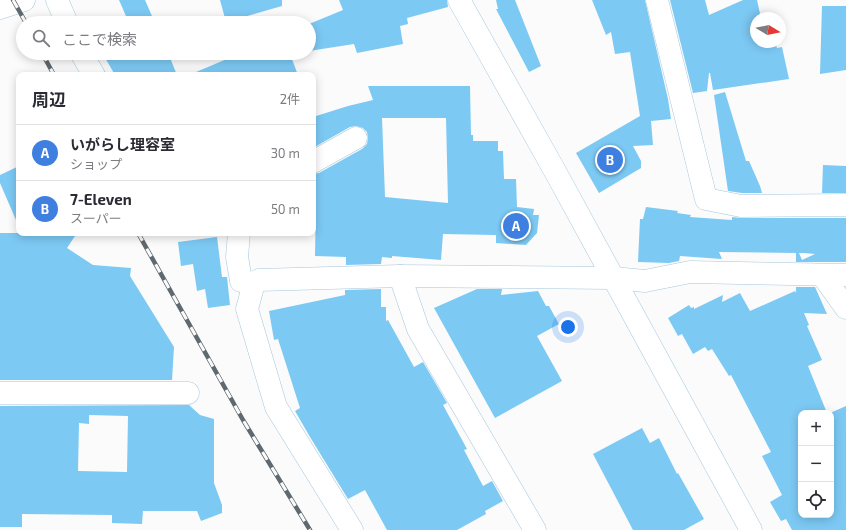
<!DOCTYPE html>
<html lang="ja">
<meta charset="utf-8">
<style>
body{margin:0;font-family:"Exo 2","Noto Sans JP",sans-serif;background:#f7f7f7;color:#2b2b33}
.controls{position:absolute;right:12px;bottom:12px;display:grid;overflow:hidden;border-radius:8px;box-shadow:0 2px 10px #0003}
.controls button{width:36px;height:36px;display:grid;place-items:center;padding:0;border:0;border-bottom:1px solid #e1e1e2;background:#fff;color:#2b2b33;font:20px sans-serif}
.compass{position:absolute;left:750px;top:12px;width:36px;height:36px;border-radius:50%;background:#fff;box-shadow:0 2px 10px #0003;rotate:100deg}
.you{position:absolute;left:568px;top:327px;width:14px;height:14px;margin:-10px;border:3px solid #fff;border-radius:50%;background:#1a73e8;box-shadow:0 0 0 6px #1a73e833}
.badge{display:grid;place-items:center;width:26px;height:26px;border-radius:50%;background:#ea580c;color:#fff;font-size:13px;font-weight:700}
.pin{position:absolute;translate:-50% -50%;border:2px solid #fff;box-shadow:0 1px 4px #0006}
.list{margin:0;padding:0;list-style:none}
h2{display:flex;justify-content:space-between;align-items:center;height:52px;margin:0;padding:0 16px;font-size:17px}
h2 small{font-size:13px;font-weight:400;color:#7c7c81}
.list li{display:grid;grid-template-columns:26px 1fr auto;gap:12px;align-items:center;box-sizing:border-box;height:56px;padding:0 16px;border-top:1px solid #e1e1e2}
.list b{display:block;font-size:15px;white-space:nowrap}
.list p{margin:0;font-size:13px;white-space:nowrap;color:#7c7c81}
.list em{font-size:13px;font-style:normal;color:#7c7c81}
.icon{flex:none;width:22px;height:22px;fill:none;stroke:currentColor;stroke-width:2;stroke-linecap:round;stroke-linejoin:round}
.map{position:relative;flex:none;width:846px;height:530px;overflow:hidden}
.search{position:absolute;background:#fff;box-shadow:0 2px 10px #0003;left:16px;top:16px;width:300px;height:44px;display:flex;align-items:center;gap:10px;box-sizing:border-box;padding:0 14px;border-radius:22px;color:#7c7c81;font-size:15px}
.panel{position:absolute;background:#fff;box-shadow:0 2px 10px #0003;left:16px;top:72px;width:300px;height:164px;border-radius:8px}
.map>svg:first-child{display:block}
.building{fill:#7cc9f4;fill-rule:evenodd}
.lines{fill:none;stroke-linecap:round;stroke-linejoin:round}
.minor-casing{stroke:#a6c7db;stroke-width:23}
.tertiary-casing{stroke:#a6c7db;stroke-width:23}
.minor{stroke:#fff;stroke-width:22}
.tertiary{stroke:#fff;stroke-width:22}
.rail-casing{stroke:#5f6970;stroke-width:4.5}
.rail{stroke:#fbfbfb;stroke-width:3;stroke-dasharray:9;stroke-linecap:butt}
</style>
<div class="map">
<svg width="846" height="530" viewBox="0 0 846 530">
<rect width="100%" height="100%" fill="#fbfbfb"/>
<!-- building -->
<g class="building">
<polygon points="119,0 145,0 155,23 129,23"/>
<polygon points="220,0 282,0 282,6 226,22"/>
<polygon points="339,0 447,0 448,7 407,18 408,24 400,26 403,44 357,53 354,44 309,51 309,24 343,10"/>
<polygon points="496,0 515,0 541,66 529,72 496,9 498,9"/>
<polygon points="592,0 645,0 668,99 671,119 651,121 653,145 633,146 641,161 641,168 599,193 576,153 640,116 630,52 615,54 611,32 606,35"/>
<polygon points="670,0 705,0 709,15 743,0 757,0 761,18 756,18 756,42 775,42 777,48 782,47 789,79 713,90 710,73 709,73 707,91 693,93"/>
<polygon points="822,6 846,6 846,70 820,74"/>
<polygon points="110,53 168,53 177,75 115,75 104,56"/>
<polygon points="241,53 298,53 290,54 298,75 189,75"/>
<path d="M368 86H470L471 135H473V141H498V151H503L504 179H516L517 207 534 209 533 215H539L537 233 526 245 496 243V235L443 234 441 260 392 256V258L382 257 381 264 346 265V257L315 256 316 202H313V174L319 173 362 149 367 144 368 138 367 132 363 128 356 126 350 127 313 148V117L348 106 373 100ZM382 118H446L448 203 385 197Z"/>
<polygon points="725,92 746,161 749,161 760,186 762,193 742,193 728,191 714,95"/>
<polygon points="823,165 846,166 846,193 822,193"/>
<polygon points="19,166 19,227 0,183 0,175"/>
<path d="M646 207 678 211 677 213 691 215 690 217 732 220V217L741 218H846V262H796V253L719 252 722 259 680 256 679 261 669 263 638 262 640 219H643ZM799 253H804L815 254 802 260Z"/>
<polygon points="0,233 77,233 67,248 93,265 131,268 130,276 174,347 172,380 0,380"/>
<polygon points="217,237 222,277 227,277 230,305 208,308 205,289 197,291 193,264 181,266 178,242"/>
<polygon points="796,287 815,287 827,314 804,313 809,325 807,326 822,360 808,366 827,413 801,413 801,515 831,515 831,413 830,413 846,406 846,530 792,530 786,519 781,521 770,502 782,495 762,456 771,452 731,375 729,376 712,349 708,351 705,347 693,354 682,334 678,336 668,318 689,305 691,308 694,307 694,309 723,295 722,302 740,293 750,311 795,291 796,293"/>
<polygon points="381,289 381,307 386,307 386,321 388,320 414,367 423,362 447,403 443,405 467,449 464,450 483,486 492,481 503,501 485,511 486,514 457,530 387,530 365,490 348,499 310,437 295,411 300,408 278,339 274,340 269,311 345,295 345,290"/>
<polygon points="477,289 502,289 501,295 538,291 546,306 549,306 559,324 537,336 562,381 495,418 434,308"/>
<path d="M189 405 200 415 214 419V483L222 505V513L201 521 197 511H143L142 524 112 523V515L22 514V527H0V406ZM89 415 128 416 127 472 78 471 79 423 89 424Z"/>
<polygon points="642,428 650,443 659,438 677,474 678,473 704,519 684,530 633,530 593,454"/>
</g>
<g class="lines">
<!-- minor casing -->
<g class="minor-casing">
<g id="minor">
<polyline points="57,0 67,23"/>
<polyline points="657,0 706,199 741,206 846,205"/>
<polyline points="81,53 94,75"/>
<polyline points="313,162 356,138"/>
<polyline points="239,233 237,257 241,281 254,283"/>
<polyline points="400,276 418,329 535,530"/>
<polyline points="823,276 846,308"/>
<polyline points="0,393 188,393"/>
<polyline points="352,530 276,407 247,309 254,283 259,280 400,276 613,278 645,281 690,272 846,275"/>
</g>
</g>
<!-- tertiary casing -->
<g class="tertiary-casing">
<g id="tertiary">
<polyline points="459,0 556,173 751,530"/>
<polyline points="0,8 24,0"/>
</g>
</g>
<!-- minor -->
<use href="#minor" class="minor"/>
<!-- tertiary -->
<use href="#tertiary" class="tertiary"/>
<!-- rail casing -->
<g class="rail-casing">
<g id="rail">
<polyline points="13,0 26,23"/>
<polyline points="42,53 54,75"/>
<polyline points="138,233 243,420 310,530"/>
</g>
</g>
<!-- rail -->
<use href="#rail" class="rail"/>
</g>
</svg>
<div class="controls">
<button>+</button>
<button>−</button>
<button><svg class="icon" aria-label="locate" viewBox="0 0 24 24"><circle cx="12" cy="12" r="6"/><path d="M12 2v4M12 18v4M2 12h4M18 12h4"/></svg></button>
</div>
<svg class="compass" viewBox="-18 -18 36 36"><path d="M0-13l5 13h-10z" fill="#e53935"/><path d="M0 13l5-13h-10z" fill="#7c7c81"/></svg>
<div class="you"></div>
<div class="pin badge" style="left:516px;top:226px;background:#3f7fe0">A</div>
<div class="pin badge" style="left:610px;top:160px;background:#3f7fe0">B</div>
<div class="search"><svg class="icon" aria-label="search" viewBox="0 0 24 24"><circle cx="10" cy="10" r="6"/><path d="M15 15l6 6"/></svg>ここで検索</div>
<section class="panel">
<h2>周辺<small>2件</small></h2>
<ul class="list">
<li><span class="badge" style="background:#3f7fe0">A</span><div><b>いがらし理容室</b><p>ショップ</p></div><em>30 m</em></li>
<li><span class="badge" style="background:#3f7fe0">B</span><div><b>7-Eleven</b><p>スーパー</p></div><em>50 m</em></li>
</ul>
</section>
</div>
